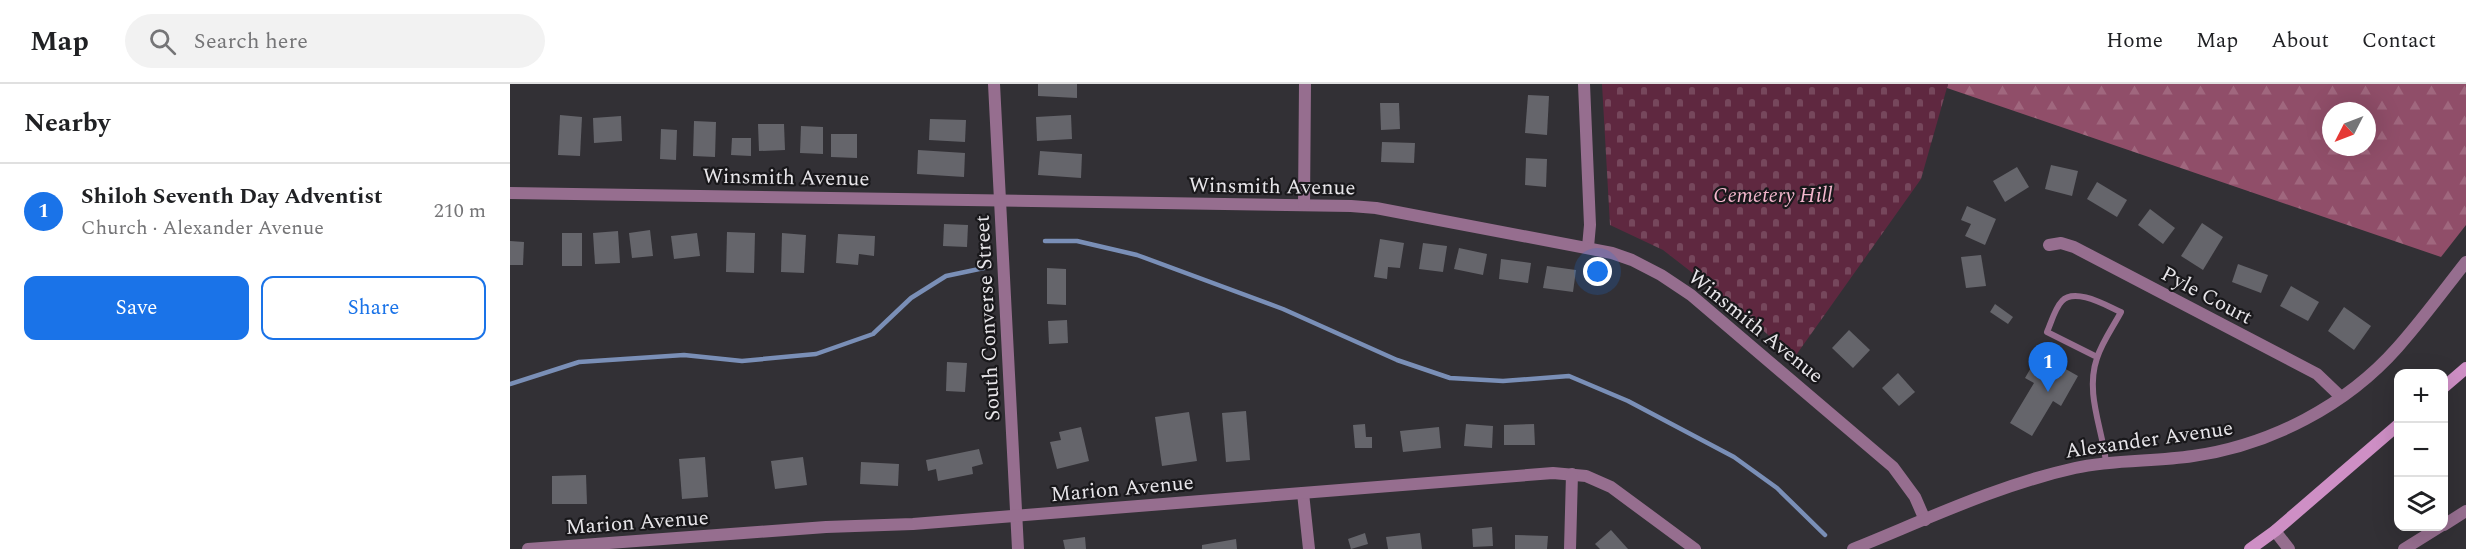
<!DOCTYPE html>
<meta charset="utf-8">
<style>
body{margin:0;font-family:Spectral,serif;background:#f2f2f2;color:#202124}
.controls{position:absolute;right:18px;bottom:18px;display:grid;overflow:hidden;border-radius:12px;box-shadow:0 6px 24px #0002}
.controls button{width:54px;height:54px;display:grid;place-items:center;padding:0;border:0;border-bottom:2px solid #e0e0e0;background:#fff;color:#202124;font:30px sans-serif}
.compass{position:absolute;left:1812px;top:18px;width:54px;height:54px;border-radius:50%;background:#fff;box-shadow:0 6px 24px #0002;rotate:228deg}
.you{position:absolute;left:1088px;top:188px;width:21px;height:21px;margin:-15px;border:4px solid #fff;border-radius:50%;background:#1a73e8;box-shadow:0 0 0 9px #1a73e833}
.badge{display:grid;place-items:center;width:39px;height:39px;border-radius:50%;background:#1a73e8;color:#fff;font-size:20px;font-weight:700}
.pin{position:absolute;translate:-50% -50px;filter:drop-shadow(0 2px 3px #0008)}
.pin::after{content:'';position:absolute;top:32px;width:21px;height:18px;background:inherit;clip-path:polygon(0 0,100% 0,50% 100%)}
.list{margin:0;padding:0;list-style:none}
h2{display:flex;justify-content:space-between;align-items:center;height:78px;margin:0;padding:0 24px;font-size:26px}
h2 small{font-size:20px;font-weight:400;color:#757577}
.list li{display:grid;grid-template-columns:39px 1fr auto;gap:18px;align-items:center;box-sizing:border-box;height:96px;padding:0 24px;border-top:2px solid #e0e0e0}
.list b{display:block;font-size:22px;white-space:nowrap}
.list p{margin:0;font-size:20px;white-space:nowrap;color:#757577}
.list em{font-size:20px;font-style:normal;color:#757577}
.actions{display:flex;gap:12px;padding:18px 24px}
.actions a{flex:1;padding:14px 0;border:2px solid #1a73e8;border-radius:12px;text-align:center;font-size:21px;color:#1a73e8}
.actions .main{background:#1a73e8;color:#fff}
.icon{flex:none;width:33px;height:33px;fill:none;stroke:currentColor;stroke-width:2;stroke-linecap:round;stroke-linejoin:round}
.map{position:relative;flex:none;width:1956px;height:465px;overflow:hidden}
header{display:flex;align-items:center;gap:36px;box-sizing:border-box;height:84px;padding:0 30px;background:#fff;border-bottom:2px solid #e0e0e0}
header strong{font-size:28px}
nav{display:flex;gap:33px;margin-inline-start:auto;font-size:21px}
.search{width:420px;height:54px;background:#f2f2f2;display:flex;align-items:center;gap:15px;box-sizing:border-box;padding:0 21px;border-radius:33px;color:#757577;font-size:22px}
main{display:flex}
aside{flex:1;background:#fff}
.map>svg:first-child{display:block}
.forest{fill:url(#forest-firs);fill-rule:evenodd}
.cemetery{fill:url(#cemetery-stones)}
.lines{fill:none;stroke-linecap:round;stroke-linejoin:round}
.stream{stroke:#7a8fb7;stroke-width:4.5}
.building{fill:#65656b}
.lane{stroke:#966e8f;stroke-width:6}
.street{stroke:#966e8f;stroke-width:12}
.secondary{stroke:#ce8fc5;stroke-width:12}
.labels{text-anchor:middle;stroke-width:4.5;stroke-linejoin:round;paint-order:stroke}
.street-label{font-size:21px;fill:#e7e5e9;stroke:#19181b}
.park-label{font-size:21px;font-style:italic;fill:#f3b7cd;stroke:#19181b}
</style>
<header>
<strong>Map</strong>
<div class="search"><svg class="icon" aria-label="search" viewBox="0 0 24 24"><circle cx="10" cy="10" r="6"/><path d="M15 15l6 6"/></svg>Search here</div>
<nav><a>Home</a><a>Map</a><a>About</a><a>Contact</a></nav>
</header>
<main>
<aside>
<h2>Nearby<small></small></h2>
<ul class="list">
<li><span class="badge">1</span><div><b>Shiloh Seventh Day Adventist</b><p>Church · Alexander Avenue</p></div><em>210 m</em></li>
</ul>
<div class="actions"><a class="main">Save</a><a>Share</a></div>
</aside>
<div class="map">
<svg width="1956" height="465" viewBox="0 0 1956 465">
<defs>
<pattern id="forest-firs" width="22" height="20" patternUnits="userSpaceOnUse" patternTransform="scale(1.5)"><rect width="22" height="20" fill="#904e69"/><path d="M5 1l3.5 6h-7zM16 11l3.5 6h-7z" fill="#a0677e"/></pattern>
<pattern id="cemetery-stones" width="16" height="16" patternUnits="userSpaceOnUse" patternTransform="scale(1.5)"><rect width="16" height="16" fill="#5f2840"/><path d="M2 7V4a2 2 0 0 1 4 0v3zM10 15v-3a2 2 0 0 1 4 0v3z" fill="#76475c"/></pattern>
</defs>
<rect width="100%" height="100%" fill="#323035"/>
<!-- forest -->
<path class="forest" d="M1438 0H1956V141L1931 173 1437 4ZM1821 27H1857V63H1821Z"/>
<!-- cemetery -->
<polygon class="cemetery" points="1092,0 1438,0 1411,95 1284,274 1229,225 1153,166 1100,141"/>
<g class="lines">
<!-- stream -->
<g class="stream">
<polyline points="535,157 567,157 627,171 773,225 887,276 940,294 993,297 1059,292 1118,317 1224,373 1267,404 1315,451"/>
<polyline points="0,300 69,278 174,271 232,277 306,270 363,250 401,214 436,192 474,184"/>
</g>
</g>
<!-- building -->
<g class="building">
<polygon points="528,0 567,0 567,14 528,12"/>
<polygon points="1018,11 1039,12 1037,51 1015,49"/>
<polygon points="870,19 889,19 890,45 871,46"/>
<polygon points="50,31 72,33 70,72 48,71"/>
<polygon points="561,31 562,55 527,57 526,33"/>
<polygon points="111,32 112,57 84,59 83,34"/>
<polygon points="420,35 456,36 455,58 419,56"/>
<polygon points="184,37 206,38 205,73 183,72"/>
<polygon points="248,40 274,40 275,66 249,67"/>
<polygon points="291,42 313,43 313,70 290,69"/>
<polygon points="151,45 167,46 166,76 150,75"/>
<polygon points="321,50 347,50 347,74 321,73"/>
<polygon points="222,54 241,54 241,72 221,71"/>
<polygon points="872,58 905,59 904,79 871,78"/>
<polygon points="408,66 455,69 454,93 407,90"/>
<polygon points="530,67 572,70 571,94 528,91"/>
<polygon points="1016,74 1037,75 1036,103 1015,101"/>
<polygon points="1541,81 1568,87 1562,112 1535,105"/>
<polygon points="1507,83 1519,103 1495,118 1483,97"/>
<polygon points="1587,98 1617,116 1607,133 1577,115"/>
<polygon points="1457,122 1486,135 1475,161 1455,152 1461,140 1451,136"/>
<polygon points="1640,125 1665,144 1653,160 1628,141"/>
<polygon points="1692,139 1713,153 1693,186 1671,172"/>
<polygon points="434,140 458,141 457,163 433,162"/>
<polygon points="140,146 143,172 122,174 119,149"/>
<polygon points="108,147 110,179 85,180 83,149"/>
<polygon points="217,148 245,149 244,189 216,188"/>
<rect x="52" y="149" width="20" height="33"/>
<polygon points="187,149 190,172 164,175 161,152"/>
<polygon points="272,149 296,151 294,189 271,188"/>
<polygon points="328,150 365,152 364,172 349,170 348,181 326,179"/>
<polygon points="870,155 894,159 890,184 878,183 877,195 864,193"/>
<polygon points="0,157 14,158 13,181 0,181"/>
<polygon points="913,159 937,162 933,188 909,185"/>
<polygon points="949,164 977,170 973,191 944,185"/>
<polygon points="1471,171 1476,202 1456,204 1451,173"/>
<polygon points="991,175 1021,179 1018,199 989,195"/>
<polygon points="1728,180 1758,191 1751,209 1722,198"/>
<polygon points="1037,182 1066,186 1063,208 1033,204"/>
<polygon points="537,184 556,185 556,221 537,220"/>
<polygon points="1781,202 1809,218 1798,237 1770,222"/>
<polygon points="1485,220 1503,233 1498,240 1480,228"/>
<polygon points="1834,223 1861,242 1844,266 1818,247"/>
<polygon points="557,236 558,259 539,260 538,237"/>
<polygon points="1339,246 1360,266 1343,284 1322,264"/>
<polygon points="1529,270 1568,292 1551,322 1543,317 1522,352 1500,339 1524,299 1515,294"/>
<polygon points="437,278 457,279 455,308 436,307"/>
<polygon points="1388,289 1405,308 1389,322 1372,304"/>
<polygon points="736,327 740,376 716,378 712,329"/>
<polygon points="679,328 687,377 652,382 645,333"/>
<polygon points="855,340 856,353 862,353 862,364 845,364 843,341"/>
<polygon points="956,340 983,342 982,364 954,362"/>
<polygon points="1024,340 1025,361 994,361 994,341"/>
<polygon points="571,343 579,377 547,385 540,358 551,356 549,348"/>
<polygon points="929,343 931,364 893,368 890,347"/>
<polygon points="469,365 473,380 462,383 463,390 428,397 426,385 418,387 416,376"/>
<polygon points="195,373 198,413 172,415 169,375"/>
<polygon points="293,373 297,401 265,405 261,377"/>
<polygon points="351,378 389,380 388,402 350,400"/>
<polygon points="76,391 77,420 42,420 42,392"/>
<polygon points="982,443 983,462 963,463 962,445"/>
<polygon points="1101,446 1118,465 1090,465 1085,460"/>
<polygon points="855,449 858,460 841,465 838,455"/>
<polygon points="910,449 912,465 878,465 876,453"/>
<polygon points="1005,451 1038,452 1037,465 1005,465"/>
<polygon points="575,453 576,465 555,465 553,456"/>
<polygon points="726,455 727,465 692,465 692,461"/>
</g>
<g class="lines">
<!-- lane -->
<path class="lane" d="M1587 273 1537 248C1541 239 1545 224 1552 217 1565 203 1597 222 1611 228 1603 243 1592 258 1587 274 1575 309 1592 343 1596 378"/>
<!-- street -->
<g class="street">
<polyline points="484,0 508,465"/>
<polyline points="1074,0 1080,141 1078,163"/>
<polyline points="0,109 841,122 866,124 1102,169 1122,176 1151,191 1181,211 1383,383 1405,413 1415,436"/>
<polyline points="794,121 795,0"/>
<polyline points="1539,161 1551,159 1564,163 1807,290 1830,312"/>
<polyline points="793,409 799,465"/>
<polyline points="1934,441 1956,427"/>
<polyline points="1765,447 1779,465"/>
<polyline points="18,465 316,443 403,440 1043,389 1076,392 1101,403 1185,465"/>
<polyline points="1060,465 1062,390"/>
<path d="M1343 465C1415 436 1488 401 1565 384 1604 375 1644 378 1683 372 1760 361 1836 322 1888 263 1912 236 1934 206 1956 178"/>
<polyline points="1894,465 1931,442"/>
</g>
<!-- secondary -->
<g class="secondary">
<polyline points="1934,303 1956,284"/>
<polyline points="1740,465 1765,447 1888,341"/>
</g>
</g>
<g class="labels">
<!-- street labels -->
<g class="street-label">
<text transform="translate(276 93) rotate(1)" y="7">Winsmith Avenue</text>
<text transform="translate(762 102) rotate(1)" y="7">Winsmith Avenue</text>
<text transform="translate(1697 211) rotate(28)" y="7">Pyle Court</text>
<text transform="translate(477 234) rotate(-93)" y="7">South Converse Street</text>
<text transform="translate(1246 242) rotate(39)" y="7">Winsmith Avenue</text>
<text transform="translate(1639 355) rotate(-8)" y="7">Alexander Avenue</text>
<text transform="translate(612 404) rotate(-5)" y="7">Marion Avenue</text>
<text transform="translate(127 438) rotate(-4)" y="7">Marion Avenue</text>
</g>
<!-- park labels -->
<g class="park-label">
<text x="1263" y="118">Cemetery Hill</text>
</g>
</g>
</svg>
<div class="controls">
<button>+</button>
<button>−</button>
<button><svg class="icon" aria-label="layers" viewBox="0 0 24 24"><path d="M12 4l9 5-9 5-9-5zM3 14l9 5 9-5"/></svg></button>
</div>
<svg class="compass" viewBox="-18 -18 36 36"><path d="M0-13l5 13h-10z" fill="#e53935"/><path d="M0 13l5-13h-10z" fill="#757577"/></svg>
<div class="you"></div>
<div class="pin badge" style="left:1538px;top:308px">1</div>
</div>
</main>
